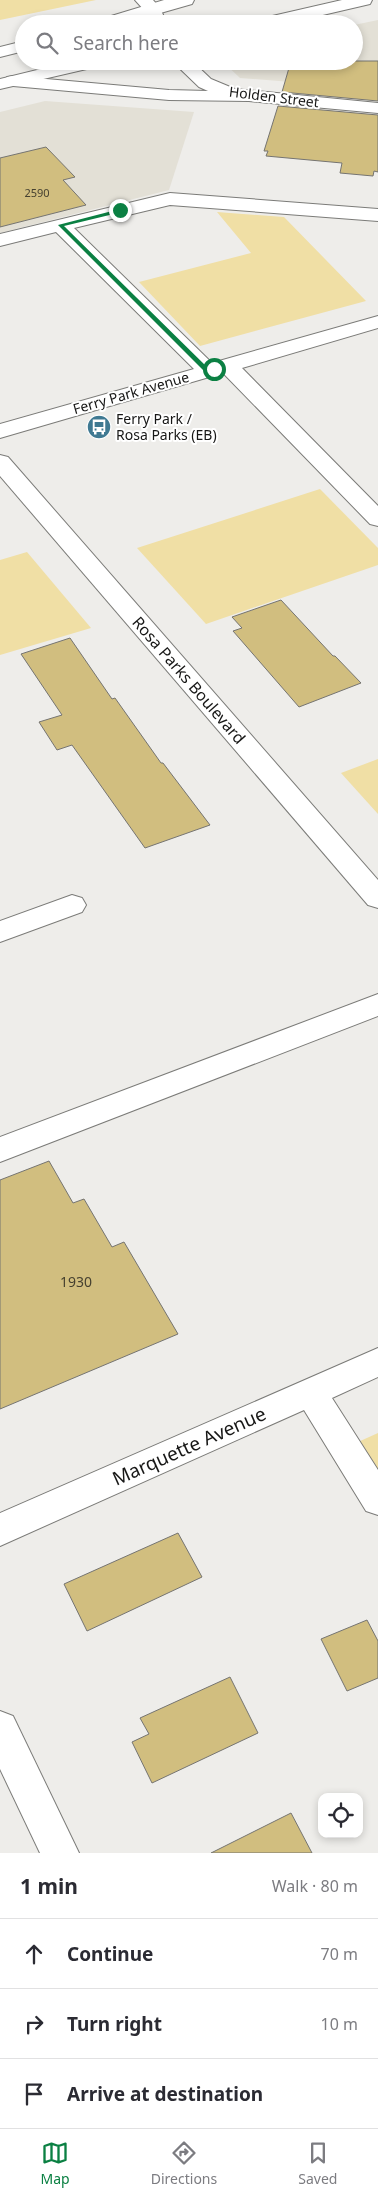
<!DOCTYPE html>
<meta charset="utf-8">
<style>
body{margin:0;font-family:"Noto Sans",sans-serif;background:#f7f7f7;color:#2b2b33}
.controls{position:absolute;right:15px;bottom:15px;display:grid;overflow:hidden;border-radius:10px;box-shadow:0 2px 8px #0003}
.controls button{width:45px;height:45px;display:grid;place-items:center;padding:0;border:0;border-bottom:1px solid #e1e1e2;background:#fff;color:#2b2b33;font:25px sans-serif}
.stop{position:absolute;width:15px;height:15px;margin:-11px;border:4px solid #0b8043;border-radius:50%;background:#fff}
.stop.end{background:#0b8043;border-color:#fff;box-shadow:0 1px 5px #0008}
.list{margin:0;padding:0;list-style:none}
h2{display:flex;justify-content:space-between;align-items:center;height:65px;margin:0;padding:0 20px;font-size:21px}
h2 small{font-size:16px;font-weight:400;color:#7c7c81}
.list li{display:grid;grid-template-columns:32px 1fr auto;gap:15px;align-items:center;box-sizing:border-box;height:70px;padding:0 20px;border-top:1px solid #e1e1e2}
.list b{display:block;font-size:19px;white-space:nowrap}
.list em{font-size:16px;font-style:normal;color:#7c7c81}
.icon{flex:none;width:28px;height:28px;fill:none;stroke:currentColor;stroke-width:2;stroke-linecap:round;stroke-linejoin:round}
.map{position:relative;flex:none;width:378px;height:1853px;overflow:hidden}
.search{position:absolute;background:#fff;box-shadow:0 2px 8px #0003;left:15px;right:15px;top:15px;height:55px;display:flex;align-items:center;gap:12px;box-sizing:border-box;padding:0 18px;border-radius:28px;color:#7c7c81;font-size:19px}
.sheet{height:275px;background:#fff}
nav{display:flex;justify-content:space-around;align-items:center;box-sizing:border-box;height:70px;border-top:1px solid #e1e1e2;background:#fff;font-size:14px;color:#7c7c81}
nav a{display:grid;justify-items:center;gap:2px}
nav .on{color:#0b8043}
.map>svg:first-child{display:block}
.built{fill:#e3e0d6}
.green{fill:#f0dfa5}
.building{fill:#d1be7f;stroke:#757471}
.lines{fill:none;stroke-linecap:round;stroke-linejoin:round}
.minor-casing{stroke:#7b7b78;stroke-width:2}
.major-casing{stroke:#7b7b78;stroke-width:2}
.minor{fill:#fff;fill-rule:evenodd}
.major{fill:#fff;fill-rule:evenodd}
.route{fill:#0b8043}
.labels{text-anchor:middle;stroke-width:4;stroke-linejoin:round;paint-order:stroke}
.far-number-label{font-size:11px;fill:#464130}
.far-street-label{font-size:14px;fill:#171716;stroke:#fff}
.far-poi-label{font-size:14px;fill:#171716;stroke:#fff;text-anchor:start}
.number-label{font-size:14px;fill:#464130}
.street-label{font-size:16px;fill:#171716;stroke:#fff}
.near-street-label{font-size:19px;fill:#171716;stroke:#fff}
</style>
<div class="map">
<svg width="378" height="1853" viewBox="0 0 378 1853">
<rect width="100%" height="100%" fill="#eeedea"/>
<!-- built -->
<g class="built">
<polygon points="378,20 378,89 240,78 222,61 354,61 354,25"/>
<polygon points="45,101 194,112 169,190 0,233 0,112"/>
</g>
<!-- green -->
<g class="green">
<polygon points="0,0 96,0 0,20"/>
<polygon points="217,212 284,217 366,301 200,346 139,282 251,253"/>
<polygon points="320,489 378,548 378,565 206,624 137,548"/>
<polygon points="27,552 91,628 0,655 0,560"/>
<polygon points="378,759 378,814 341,773"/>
<polygon points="378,1433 378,1475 358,1442"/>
</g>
<!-- building -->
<g class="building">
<polygon points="291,61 378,61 378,101 282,92"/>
<polygon points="278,106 378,115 378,172 374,171 373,176 340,173 342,163 266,156 268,151 264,151"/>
<polygon points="46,147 75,177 63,180 86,205 0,227 0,158"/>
<polygon points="281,600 333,656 335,656 361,683 299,707 233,631 242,628 232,617"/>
<polygon points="70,638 112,699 115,698 161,763 163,763 210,825 145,848 72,745 57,750 39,722 62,715 21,654"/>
<polygon points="49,1161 73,1203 84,1199 112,1247 124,1242 178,1334 0,1409 0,1180"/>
<polygon points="178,1533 202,1577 87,1631 64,1584"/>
<polygon points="367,1620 378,1641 378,1678 347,1691 321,1639"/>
<polygon points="230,1677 258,1733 152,1783 132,1742 149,1734 140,1718"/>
<polygon points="291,1813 312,1853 211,1853"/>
</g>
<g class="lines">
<!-- minor casing -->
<g class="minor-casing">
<g id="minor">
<polygon points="135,0 153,0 160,8 167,24 150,24 144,10"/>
<polygon points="172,61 192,61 211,79 235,89 378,103 378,113 249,101 169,100 13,86 7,85 4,81 7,77 13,76 169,90 208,91 199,87"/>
<polygon points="170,193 378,209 378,221 170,205 74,228 212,363 378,316 378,328 242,368 378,506 378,526 370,524 223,373 0,438 0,424 194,369 56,232 0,246 0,234"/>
<polygon points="0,455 8,457 378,880 378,908 368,905 0,476"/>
<polygon points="72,895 82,898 86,905 82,912 0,942 0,921"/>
<polygon points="378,994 378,1016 0,1162 0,1137"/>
<polygon points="378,1348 378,1377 332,1398 378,1470 378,1515 366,1511 304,1410 0,1546 0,1513"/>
<polygon points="0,1711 13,1716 79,1853 40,1853 0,1769"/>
</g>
</g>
<!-- major casing -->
<g class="major-casing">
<g id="major">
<polygon points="164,0 194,0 192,4 122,24 96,24 98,20"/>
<polygon points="342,0 372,0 370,4 284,24 253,24 255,20"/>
<polygon points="24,41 24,51 0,57 0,47"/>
<polygon points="74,61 107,61 104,65 0,89 0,79"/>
</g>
</g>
<!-- minor -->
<use href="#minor" class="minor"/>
<!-- major -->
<use href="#major" class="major"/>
</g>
<!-- route -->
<polygon class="route" points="120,209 122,212 64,226 209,369 216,368 216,370 205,372 58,225"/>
<!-- icons -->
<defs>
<g id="bus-disc" transform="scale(1.25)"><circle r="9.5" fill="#3f7992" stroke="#fff"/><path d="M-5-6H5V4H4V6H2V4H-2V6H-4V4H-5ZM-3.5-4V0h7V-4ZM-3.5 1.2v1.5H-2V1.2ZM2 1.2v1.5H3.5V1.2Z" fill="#fff"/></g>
</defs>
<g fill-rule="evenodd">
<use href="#bus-disc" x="99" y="427"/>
</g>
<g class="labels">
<!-- far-number labels -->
<g class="far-number-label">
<text x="37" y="197">2590</text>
</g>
<!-- far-street labels -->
<g class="far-street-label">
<text transform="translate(274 97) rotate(7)" y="5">Holden Street</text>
<text transform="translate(131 393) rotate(-16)" y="5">Ferry Park Avenue</text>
</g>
<!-- far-poi labels -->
<g class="far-poi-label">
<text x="116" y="424">Ferry Park /<tspan x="116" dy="16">Rosa Parks (EB)</tspan></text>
</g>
<!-- number labels -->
<g class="number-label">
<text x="76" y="1287">1930</text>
</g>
<!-- street labels -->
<g class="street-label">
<text transform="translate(189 680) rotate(49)" y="6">Rosa Parks Boulevard</text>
</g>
<!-- near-street labels -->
<g class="near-street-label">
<text transform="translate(189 1446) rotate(-24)" y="7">Marquette Avenue</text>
</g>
</g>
</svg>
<div class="controls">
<button><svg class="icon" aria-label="locate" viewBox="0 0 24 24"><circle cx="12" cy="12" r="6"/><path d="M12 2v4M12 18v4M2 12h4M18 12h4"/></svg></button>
</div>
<div class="stop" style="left:214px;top:369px"></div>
<div class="stop end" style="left:120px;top:210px"></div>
<div class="search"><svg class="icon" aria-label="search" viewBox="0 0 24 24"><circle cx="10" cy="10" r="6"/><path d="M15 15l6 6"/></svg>Search here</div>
</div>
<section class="sheet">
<h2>1 min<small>Walk · 80 m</small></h2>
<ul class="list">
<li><svg class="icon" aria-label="ahead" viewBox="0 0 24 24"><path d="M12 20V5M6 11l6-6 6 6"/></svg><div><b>Continue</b></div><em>70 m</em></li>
<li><svg class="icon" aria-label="right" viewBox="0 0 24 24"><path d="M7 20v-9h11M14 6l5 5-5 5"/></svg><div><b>Turn right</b></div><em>10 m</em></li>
<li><svg class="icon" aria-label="arrive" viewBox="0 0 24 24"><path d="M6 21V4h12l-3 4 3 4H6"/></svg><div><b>Arrive at destination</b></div></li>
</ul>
</section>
<nav>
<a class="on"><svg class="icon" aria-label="map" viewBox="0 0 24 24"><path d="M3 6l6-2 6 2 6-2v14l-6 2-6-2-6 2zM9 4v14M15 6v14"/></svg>Map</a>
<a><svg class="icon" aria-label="directions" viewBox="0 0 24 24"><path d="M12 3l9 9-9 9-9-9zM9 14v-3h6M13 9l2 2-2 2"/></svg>Directions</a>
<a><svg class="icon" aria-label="saved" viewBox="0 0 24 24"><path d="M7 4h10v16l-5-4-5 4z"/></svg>Saved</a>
</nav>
